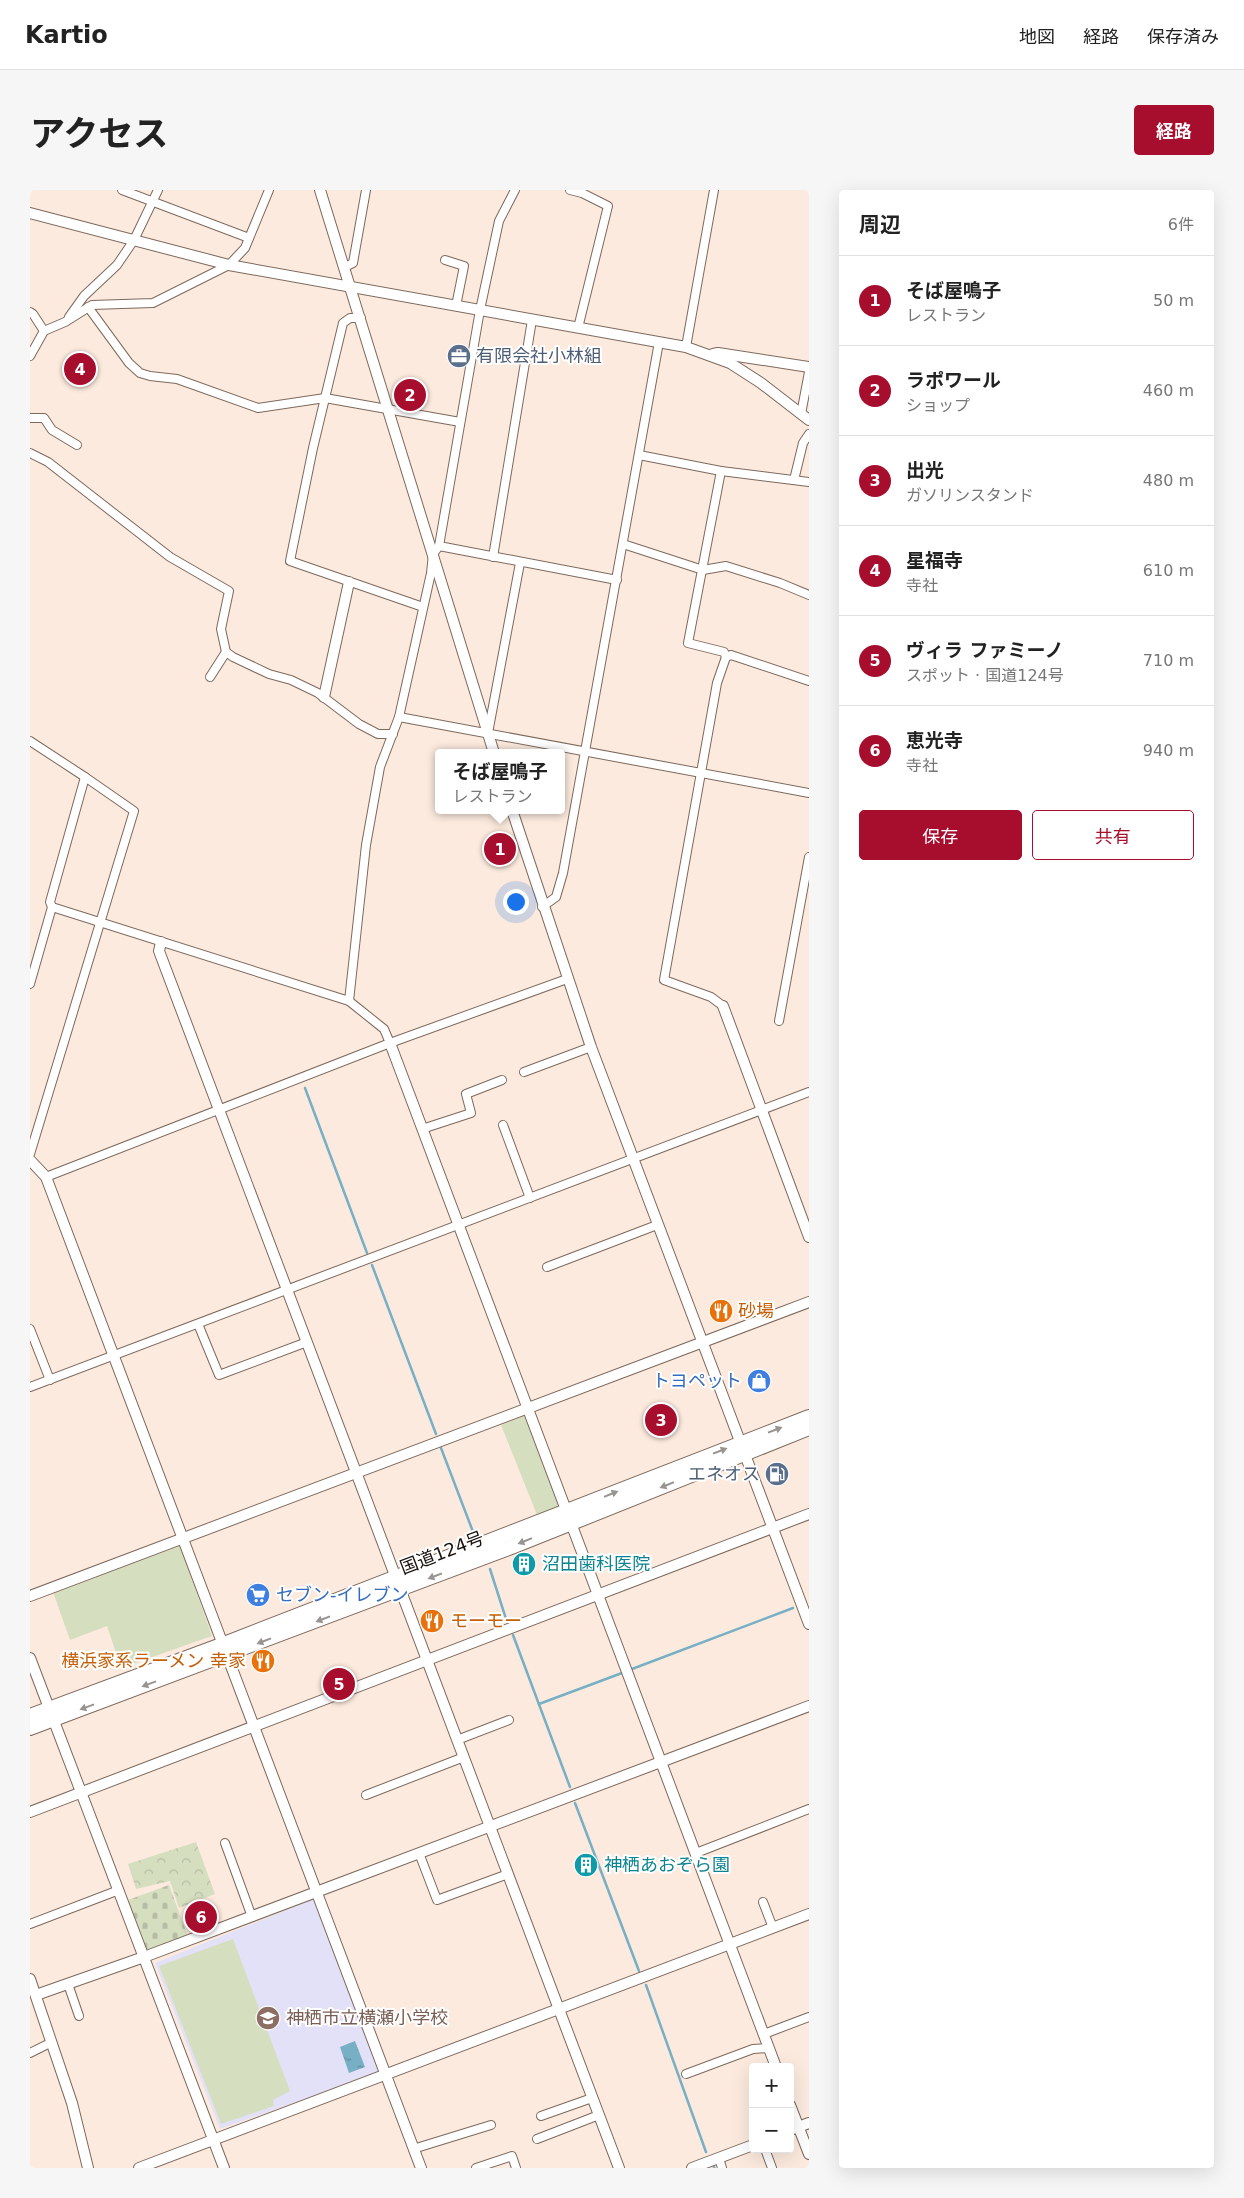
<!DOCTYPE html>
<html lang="ja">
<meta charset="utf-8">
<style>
body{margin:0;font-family:"DejaVu Sans","Noto Sans JP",sans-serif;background:#f6f6f6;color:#222}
.controls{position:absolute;right:15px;bottom:15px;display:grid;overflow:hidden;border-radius:5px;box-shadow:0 5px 20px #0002}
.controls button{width:45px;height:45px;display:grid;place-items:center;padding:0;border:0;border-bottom:1px solid #e0e0e0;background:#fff;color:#222;font:25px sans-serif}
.you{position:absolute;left:485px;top:711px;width:18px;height:18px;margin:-12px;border:4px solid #fff;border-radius:50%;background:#1a73e8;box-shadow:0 0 0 8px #1a73e833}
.badge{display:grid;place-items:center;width:32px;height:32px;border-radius:50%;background:#a70e2d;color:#fff;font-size:16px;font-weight:700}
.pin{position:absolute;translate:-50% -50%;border:2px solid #fff;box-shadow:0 1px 5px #0006}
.popup{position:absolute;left:405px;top:559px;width:130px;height:65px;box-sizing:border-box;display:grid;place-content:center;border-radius:5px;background:#fff;filter:drop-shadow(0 1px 4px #0005);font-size:16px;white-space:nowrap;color:#767676}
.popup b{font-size:19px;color:#222}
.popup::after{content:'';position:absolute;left:50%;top:100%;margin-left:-10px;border:10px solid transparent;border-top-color:#fff}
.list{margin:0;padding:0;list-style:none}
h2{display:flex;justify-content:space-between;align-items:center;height:65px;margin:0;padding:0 20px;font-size:21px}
h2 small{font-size:16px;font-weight:400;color:#767676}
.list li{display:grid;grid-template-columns:32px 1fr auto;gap:15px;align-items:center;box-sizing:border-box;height:90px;padding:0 20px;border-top:1px solid #e0e0e0}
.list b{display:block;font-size:19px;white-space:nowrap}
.list p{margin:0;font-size:16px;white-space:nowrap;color:#767676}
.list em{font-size:16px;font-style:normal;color:#767676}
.actions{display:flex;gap:10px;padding:15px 20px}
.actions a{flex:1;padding:11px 0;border:1px solid #a70e2d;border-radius:5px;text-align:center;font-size:18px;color:#a70e2d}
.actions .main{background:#a70e2d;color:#fff}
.map{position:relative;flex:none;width:779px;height:1978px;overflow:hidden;border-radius:5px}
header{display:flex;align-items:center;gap:30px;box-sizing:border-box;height:70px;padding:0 25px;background:#fff;border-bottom:1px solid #e0e0e0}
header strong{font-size:24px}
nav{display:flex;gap:28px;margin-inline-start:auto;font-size:18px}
.intro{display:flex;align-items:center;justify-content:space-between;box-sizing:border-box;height:120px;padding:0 30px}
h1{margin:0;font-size:35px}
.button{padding:12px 22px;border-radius:5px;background:#a70e2d;color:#fff;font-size:18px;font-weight:700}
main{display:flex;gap:30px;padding:0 30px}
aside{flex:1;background:#fff;border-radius:5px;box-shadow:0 5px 20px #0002}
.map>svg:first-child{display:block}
.education{fill:#e3e1f7}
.green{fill:#d6dec0}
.forest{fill:url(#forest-crowns)}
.cemetery{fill:url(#cemetery-stones)}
.water{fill:url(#water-ripples)}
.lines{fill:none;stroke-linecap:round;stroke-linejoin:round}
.stream{stroke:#77afc4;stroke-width:2.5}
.minor-casing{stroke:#7d695c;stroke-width:10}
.tertiary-casing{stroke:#7d695c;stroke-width:12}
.trunk-casing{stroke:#7d695c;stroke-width:16}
.minor{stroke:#fff;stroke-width:8}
.tertiary{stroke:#fff;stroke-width:10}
.trunk{stroke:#fff;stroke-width:14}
.oneway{fill:#989492}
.labels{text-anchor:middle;stroke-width:4;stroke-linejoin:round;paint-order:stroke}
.service-label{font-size:18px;fill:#4e5e75;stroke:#fff;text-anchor:start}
.food-label{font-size:18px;fill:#c56008;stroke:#fff;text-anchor:start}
.shop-label{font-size:18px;fill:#366cbe;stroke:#fff;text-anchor:end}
.street-label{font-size:18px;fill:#19120d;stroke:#fff}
.culture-label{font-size:18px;fill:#0d838f;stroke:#fff;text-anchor:start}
.education-label{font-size:18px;fill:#785e54;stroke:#fff;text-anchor:start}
</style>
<header>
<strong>Kartio</strong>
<nav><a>地図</a><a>経路</a><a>保存済み</a></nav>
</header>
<div class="intro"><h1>アクセス</h1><a class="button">経路</a></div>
<main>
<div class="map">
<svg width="779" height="1978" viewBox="0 0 779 1978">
<defs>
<pattern id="forest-crowns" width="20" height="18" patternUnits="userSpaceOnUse" patternTransform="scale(1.25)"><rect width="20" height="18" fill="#d6dec0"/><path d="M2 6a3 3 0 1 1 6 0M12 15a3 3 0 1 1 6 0" fill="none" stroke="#b7bda4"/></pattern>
<pattern id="cemetery-stones" width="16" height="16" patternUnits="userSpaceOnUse" patternTransform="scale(1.25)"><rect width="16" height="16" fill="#d6dec0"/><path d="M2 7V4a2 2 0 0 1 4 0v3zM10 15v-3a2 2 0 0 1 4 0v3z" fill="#b7bda4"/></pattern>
<pattern id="water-ripples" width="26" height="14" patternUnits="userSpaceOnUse" patternTransform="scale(1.25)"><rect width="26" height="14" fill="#77afc4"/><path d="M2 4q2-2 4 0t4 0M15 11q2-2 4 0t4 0" fill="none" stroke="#618d9e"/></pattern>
</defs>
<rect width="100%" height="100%" fill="#fceade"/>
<!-- education -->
<polygon class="education" points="284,1709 351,1882 190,1939 125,1773"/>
<!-- green -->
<g class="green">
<polygon points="495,1225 531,1315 507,1325 471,1235"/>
<polygon points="150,1356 182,1446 91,1478 77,1436 40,1450 23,1402"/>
<polygon points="203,1749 260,1901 243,1910 244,1916 191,1934 129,1776"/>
</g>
<!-- forest -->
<polygon class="forest" points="166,1652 185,1704 149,1718 140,1691 106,1699 98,1674"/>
<!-- cemetery -->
<polygon class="cemetery" points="139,1695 158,1747 121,1761 117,1759 98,1710"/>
<!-- water -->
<polygon class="water" points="325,1851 335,1877 319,1883 310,1857"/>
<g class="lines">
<!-- stream -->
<g class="stream">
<polyline points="275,898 337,1063"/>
<polyline points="342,1075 406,1244"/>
<polyline points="411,1258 445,1347"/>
<polyline points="460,1379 477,1432"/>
<polyline points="483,1445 540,1597"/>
<polyline points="602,1479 763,1418"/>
<polyline points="509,1514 592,1483"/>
<polyline points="545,1613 609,1781"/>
<polyline points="616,1795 676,1962"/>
<polyline points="684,1977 684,1978"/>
</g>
<!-- minor casing -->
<g class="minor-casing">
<g id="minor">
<polyline points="92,0 219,48"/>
<polyline points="540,0 552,3 578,16 548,138"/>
<polyline points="415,70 434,76 426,116"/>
<polyline points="315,77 323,73 336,0"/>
<polyline points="58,117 99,173 110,183 120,186 147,189 228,218 295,208 430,232"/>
<polyline points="0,122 3,124 14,141"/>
<polyline points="39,127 54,106 87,75 104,50 128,0"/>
<polyline points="331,128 320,128 313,133 283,258 260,371 393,417"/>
<polyline points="656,157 684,0"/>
<polyline points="0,166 14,141 35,132 62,115 123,113 199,75 215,58 239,0"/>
<polyline points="771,224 779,182"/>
<polyline points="0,228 14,228 22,240 47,255"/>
<polyline points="0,263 18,272 140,367 199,401 191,439 196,462 203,467 239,484 261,490 288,503 329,534 348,544 363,544"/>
<polyline points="609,265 691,281 779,292"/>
<polyline points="691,281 658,453 694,462 696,467"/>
<polyline points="764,290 773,253 779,244"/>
<polyline points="593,354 673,380 696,376 750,393 779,405"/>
<polyline points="409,356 587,390"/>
<polyline points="463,367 502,130"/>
<polyline points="180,487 196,462"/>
<polyline points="369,527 779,603"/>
<polyline points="458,543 490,373"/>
<polyline points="0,551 55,587"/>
<polyline points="512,717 526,707 533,683 629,152"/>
<polyline points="0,794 22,717 319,811 354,839 360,853"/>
<polyline points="319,811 336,655 350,577 369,527 401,383 403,364 409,356 450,120 469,31 485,0"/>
<polyline points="693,816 681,807 634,790 687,493 696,467 701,465 779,491"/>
<polyline points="749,831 779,667"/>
<polyline points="494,882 561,857"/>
<polyline points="473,935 500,1008"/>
<polyline points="392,939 441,923 436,904 472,890"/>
<polyline points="0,964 104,621 55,587 20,712 22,717"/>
<polyline points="16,987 360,853 537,789"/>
<polyline points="517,1077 627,1035"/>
<polyline points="168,1134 189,1185 277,1152"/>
<polyline points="0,1139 20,1190"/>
<polyline points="0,1197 779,902"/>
<polyline points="427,1550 479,1530"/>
<polyline points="336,1605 434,1567"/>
<polyline points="195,1653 222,1727"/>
<polyline points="389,1663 407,1710 478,1684"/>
<polyline points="666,1663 779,1619"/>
<polyline points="733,1712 743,1738"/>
<polyline points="0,1734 89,1700"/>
<polyline points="38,1794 49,1826"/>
<polyline points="734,1844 779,1827"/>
<polyline points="0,1863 22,1852"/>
<polyline points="656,1884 723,1859 739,1858"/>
<polyline points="511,1926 562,1908"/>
<polyline points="507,1949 569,1925"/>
<polyline points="383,1959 461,1935"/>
<polyline points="735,1959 742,1978"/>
<polyline points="689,1968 692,1978"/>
<polyline points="446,1978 482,1966 486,1978"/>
</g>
</g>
<!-- tertiary casing -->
<g class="tertiary-casing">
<g id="tertiary">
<polyline points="290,0 464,563"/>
<polyline points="0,23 199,75 656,157 700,173 731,193 779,230"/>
<polyline points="683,164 688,163 779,177"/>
<polyline points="294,507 319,392"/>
<polyline points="482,620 561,857 779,1434"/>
<polyline points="131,752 129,761 589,1978"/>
<polyline points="693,816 779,1047"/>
<polyline points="360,853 746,1877"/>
<polyline points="0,970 16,987 391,1978"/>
<polyline points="0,1406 779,1112"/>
<polyline points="0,1468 194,1978"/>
<polyline points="0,1622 779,1324"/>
<polyline points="0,1789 42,1913 58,1978"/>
<polyline points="6,1805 114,1767 779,1516"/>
<polyline points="760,1915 779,1964"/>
<polyline points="760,1940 779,1933"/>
<polyline points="109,1978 779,1724"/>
<polyline points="662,1978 723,1955"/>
</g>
</g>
<!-- trunk casing -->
<g class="trunk-casing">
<g id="trunk">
<polyline points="0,1526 194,1454 779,1227"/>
<polyline points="0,1538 484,1356 779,1238"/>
</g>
</g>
<!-- minor -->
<use href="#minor" class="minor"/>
<!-- tertiary -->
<use href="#tertiary" class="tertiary"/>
<!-- trunk -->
<use href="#trunk" class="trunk"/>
</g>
<!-- one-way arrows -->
<defs><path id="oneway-solid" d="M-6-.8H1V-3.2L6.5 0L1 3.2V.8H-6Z" transform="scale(1.25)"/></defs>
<g class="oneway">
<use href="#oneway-solid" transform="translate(745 1240) rotate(-21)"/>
<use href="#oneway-solid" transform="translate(690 1261) rotate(-21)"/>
<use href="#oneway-solid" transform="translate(637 1295) rotate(158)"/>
<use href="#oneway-solid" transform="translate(581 1304) rotate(-22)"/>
<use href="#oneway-solid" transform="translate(495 1351) rotate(158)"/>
<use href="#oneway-solid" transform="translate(405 1386) rotate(159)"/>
<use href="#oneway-solid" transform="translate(293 1429) rotate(159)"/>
<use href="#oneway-solid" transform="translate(234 1451) rotate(159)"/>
<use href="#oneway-solid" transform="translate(119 1494) rotate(160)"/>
<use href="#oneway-solid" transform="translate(57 1517) rotate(160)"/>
</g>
<!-- icons -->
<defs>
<g id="office-disc" transform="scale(1.25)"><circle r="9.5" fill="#5c6f8a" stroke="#fff"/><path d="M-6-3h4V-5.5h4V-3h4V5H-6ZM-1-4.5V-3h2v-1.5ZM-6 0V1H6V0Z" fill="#fff"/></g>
<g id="restaurant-disc" transform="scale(1.25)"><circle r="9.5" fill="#e8710a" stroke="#fff"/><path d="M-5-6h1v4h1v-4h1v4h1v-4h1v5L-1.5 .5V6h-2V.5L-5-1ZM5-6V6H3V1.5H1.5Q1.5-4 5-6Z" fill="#fff"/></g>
<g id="shop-disc" transform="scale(1.25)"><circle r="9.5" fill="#3f7fe0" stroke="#fff"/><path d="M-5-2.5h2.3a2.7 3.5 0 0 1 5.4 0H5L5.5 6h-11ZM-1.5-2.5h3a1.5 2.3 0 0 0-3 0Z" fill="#fff"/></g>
<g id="fuel-disc" transform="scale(1.25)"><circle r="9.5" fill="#5c6f8a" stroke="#fff"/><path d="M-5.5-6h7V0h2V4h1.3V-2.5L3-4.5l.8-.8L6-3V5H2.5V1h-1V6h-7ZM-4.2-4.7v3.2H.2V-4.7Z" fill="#fff"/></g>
<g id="building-disc" transform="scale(1.25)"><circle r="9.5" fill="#0f9aa8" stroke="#fff"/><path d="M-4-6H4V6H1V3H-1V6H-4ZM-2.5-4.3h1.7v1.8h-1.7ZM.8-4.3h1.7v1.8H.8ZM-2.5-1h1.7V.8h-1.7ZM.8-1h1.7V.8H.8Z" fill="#fff"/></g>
<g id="supermarket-disc" transform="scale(1.25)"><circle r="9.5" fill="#3f7fe0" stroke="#fff"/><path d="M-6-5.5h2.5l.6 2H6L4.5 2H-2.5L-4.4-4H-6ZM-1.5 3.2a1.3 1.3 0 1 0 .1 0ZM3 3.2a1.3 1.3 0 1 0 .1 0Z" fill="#fff"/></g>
<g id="school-disc" transform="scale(1.25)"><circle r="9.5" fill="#8d6e63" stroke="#fff"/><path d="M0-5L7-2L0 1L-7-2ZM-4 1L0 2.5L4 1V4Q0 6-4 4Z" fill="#fff"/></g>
</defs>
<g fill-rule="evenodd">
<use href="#office-disc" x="429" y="166"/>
<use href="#restaurant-disc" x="691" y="1121"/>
<use href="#shop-disc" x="729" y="1191"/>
<use href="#fuel-disc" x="747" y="1284"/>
<use href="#building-disc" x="494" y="1374"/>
<use href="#supermarket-disc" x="228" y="1405"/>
<use href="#restaurant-disc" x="402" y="1431"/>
<use href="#restaurant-disc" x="233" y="1471"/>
<use href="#building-disc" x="556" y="1675"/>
<use href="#school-disc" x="238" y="1828"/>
</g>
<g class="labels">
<!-- service labels -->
<g class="service-label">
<text x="446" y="172">有限会社小林組</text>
<text x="730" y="1290" text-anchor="end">エネオス</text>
</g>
<!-- food labels -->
<g class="food-label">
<text x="708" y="1127">砂場</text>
<text x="420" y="1437">モーモー</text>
<text x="216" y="1477" text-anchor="end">横浜家系ラーメン 幸家</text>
</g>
<!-- shop labels -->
<g class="shop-label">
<text x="712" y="1197">トヨペット</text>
<text x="246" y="1411" text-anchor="start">セブン-イレブン</text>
</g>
<!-- street labels -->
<g class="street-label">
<text transform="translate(412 1363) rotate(-21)" y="6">国道124号</text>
</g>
<!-- culture labels -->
<g class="culture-label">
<text x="512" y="1380">沼田歯科医院</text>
<text x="574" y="1681">神栖あおぞら園</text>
</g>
<!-- education labels -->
<g class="education-label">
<text x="256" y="1834">神栖市立横瀬小学校</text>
</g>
</g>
</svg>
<div class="controls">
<button>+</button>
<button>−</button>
</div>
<div class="you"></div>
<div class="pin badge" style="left:470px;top:659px">1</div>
<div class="popup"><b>そば屋鳴子</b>レストラン</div>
<div class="pin badge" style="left:380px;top:205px">2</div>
<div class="pin badge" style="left:631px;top:1230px">3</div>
<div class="pin badge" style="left:50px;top:179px">4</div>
<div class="pin badge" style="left:309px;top:1494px">5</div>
<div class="pin badge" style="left:171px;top:1727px">6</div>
</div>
<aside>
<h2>周辺<small>6件</small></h2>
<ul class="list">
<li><span class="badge">1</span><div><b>そば屋鳴子</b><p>レストラン</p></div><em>50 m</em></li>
<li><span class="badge">2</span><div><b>ラポワール</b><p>ショップ</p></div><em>460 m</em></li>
<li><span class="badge">3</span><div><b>出光</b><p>ガソリンスタンド</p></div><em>480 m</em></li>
<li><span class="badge">4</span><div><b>星福寺</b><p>寺社</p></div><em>610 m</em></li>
<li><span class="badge">5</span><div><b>ヴィラ ファミーノ</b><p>スポット · 国道124号</p></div><em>710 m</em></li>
<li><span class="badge">6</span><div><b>恵光寺</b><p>寺社</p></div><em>940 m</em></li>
</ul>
<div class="actions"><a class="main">保存</a><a>共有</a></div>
</aside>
</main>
